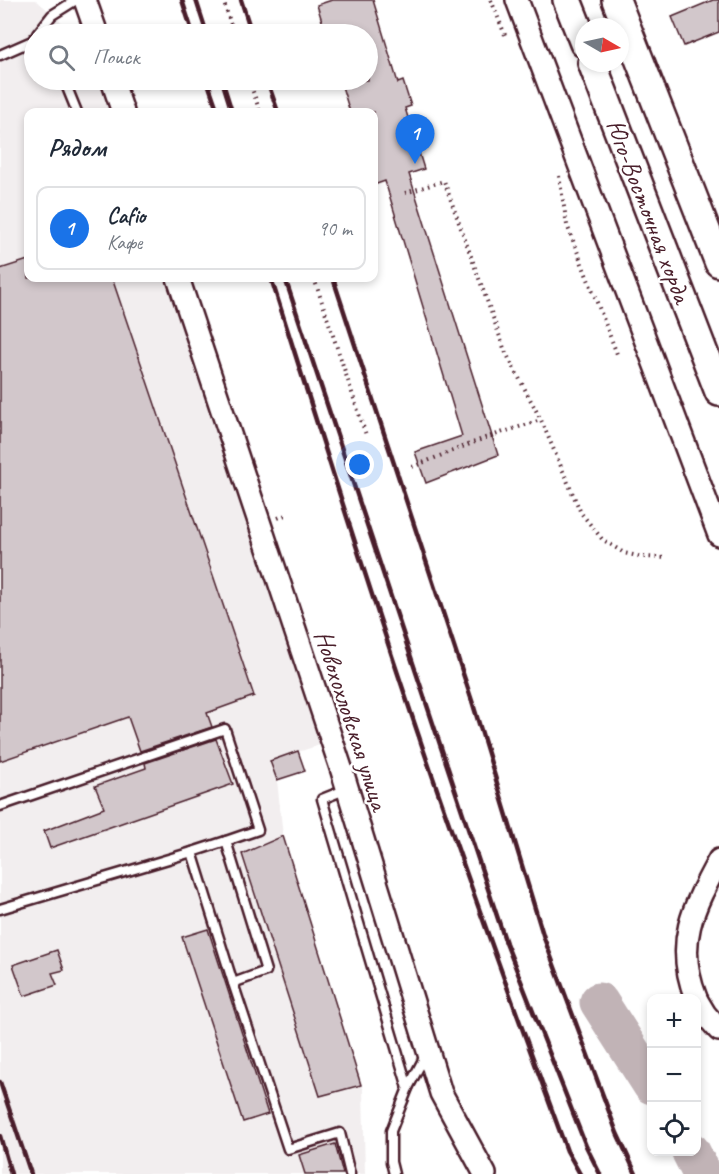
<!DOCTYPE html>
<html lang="ru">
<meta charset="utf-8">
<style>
body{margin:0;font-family:Caveat,sans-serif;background:#f6f6f7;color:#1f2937}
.controls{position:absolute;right:18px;bottom:18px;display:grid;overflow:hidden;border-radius:12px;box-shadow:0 3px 9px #0003}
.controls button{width:54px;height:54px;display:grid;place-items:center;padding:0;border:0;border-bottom:2px solid #e0e1e3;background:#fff;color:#1f2937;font:30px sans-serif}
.compass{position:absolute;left:575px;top:18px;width:54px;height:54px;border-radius:50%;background:#fff;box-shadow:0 3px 9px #0003;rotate:99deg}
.you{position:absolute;left:360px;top:465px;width:21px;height:21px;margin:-15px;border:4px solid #fff;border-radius:50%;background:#1a73e8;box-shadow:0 0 0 9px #1a73e833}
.badge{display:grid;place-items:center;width:39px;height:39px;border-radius:50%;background:#1a73e8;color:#fff;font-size:20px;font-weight:700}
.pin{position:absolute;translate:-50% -50px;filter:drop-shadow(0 2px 3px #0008)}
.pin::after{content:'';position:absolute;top:32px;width:21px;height:18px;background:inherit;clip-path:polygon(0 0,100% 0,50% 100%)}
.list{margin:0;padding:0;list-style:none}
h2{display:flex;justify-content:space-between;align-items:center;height:78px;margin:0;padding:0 24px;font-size:26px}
h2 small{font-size:20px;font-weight:400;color:#747a83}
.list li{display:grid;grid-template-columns:39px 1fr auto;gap:18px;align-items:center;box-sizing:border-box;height:84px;margin:0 12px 12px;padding:0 12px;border:2px solid #e0e1e3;border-radius:12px}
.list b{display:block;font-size:22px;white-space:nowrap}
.list p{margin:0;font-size:20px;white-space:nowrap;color:#747a83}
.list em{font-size:20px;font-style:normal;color:#747a83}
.icon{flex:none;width:33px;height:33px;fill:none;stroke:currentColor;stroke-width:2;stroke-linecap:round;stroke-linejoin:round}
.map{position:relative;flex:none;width:719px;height:1174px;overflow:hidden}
.search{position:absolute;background:#fff;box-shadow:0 3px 9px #0003;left:24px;top:24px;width:354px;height:66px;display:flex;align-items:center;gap:15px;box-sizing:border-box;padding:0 21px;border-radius:33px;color:#747a83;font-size:22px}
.panel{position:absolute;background:#fff;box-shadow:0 3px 9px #0003;left:24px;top:108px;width:354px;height:174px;border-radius:12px}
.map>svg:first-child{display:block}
.built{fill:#f2eeef}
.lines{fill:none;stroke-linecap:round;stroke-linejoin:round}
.river{stroke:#c1b3b6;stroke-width:39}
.building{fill:#d2c7cb;stroke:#4a1f2b;stroke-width:1.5}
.service-casing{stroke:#4a1f2b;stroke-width:13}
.tertiary-casing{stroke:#4a1f2b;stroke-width:26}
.primary-casing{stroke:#4a1f2b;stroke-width:32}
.path{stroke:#4a1f2b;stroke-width:4;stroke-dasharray:1.5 4.5;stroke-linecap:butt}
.service{stroke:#fff;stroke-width:8}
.tertiary{stroke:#fff;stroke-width:21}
.primary{stroke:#fff;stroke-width:27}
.rail{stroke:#4a1f2b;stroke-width:4.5}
.labels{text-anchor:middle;stroke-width:5;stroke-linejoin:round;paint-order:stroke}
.street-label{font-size:26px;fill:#4a1f2b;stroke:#fff}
</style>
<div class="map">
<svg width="719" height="1174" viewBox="0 0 719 1174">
<rect width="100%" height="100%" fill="#fff"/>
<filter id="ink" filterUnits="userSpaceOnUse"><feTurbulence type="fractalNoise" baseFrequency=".0167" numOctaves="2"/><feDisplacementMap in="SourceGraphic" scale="12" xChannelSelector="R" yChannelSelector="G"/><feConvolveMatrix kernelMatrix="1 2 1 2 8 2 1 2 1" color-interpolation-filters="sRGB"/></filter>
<g filter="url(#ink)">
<!-- built -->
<polygon class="built" points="0,0 36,0 75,34 34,34 34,80 100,80 111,112 28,112 28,278 167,278 326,743 270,761 277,780 283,836 363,1088 365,1174 0,1174"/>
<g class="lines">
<!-- river -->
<g class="river">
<polyline points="599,1002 652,1085"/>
<polyline points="691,1152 702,1174"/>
</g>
</g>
<!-- building -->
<g class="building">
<polygon points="332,0 373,0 398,83 403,81 411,106 405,108 424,169 409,174 498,455 426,483 415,452 462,436 385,181 374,185 374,112 350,112 340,80 368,80 368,34 326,34 317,5"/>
<polygon points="713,0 719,0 719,32 684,46 672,17"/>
<polygon points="28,260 28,278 112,278 254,696 207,713 212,727 140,751 128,717 0,761 0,269"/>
<polygon points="216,739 233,784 50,848 44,831 104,808 95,786 146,768 145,763"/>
<polygon points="298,751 305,771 277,780 270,761"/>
<polygon points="283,836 361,1085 320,1096 242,854"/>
<polygon points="208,929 268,1114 243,1122 182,937"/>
<polygon points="57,950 64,970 52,973 57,985 24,996 13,965"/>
<polygon points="335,1144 343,1174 305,1174 299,1155"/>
</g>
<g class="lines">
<!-- service casing -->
<g class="service-casing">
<g id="service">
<polyline points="37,34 52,15 76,0"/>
<polyline points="0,55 32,41 34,38"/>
<polyline points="64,80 77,112"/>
<polyline points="347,789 322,799 408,1088"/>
<polyline points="0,806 225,729 258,830 226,841 266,971 233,983 192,852 0,909"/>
<polyline points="192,852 226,841"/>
<polyline points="233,983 288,1149 340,1133 350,1174"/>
<polyline points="394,1174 391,1162 391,1131 408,1088 426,1054"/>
</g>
</g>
<!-- tertiary casing -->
<g class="tertiary-casing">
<g id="tertiary">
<polyline points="85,0 97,34"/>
<polyline points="517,0 719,535"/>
<polyline points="112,80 123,112"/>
<polyline points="178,278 342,771 441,1093 485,1174"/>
<path d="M696 998C674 943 693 908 719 860"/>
<polyline points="696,999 705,1014 719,1030"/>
</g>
</g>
<!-- primary casing -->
<g class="primary-casing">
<g id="primary">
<polyline points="567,0 584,43"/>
<polyline points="616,0 719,263"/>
<polyline points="592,63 719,392"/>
</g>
</g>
<!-- path -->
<g class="path">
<polyline points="223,0 234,34"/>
<polyline points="491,0 505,35"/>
<polyline points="249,80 260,112"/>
<polyline points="559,176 567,225 617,354"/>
<polyline points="405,193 444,181 505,351 541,420 581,513 602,539 624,553 642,557 667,558"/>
<polyline points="314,278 366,435"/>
<polyline points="412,467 485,438 541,420"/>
<polyline points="278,518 288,514"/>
</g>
<!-- service -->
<use href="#service" class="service"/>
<!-- tertiary -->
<use href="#tertiary" class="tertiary"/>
<!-- primary -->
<use href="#primary" class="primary"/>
<!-- rail -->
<g class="rail">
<polyline points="182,0 193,34"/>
<polyline points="196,0 207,34"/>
<polyline points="241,0 252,34"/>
<polyline points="207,80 218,112"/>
<polyline points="222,80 232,112"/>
<polyline points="267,80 278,112"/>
<path d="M271 278C315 416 358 555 404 692 455 846 511 999 567 1151L580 1174"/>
<polyline points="285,278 506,943 586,1146 600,1174"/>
<polyline points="333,278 473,704 544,938 617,1133 636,1174"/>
<polyline points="0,1082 31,1174"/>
<polyline points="0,1136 11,1174"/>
</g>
</g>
</g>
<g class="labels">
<!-- street labels -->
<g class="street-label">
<text transform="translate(649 211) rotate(69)" y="9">Юго-Восточная хорда</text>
<text transform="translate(352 720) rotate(72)" y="9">Новохохловская улица</text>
</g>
</g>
</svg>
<div class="controls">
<button>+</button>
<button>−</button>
<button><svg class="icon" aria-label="locate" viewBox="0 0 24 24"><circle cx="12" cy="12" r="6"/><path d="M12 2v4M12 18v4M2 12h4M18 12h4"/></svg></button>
</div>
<svg class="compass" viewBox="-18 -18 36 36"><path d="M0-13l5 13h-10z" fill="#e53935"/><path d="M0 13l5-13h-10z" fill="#747a83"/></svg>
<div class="you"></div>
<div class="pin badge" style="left:415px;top:164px">1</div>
<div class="search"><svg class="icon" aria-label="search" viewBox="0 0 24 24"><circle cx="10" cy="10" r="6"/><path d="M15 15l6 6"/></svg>Поиск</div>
<section class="panel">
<h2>Рядом<small></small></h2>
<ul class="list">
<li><span class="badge">1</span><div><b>Cafio</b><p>Кафе</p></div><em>90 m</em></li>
</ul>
</section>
</div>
